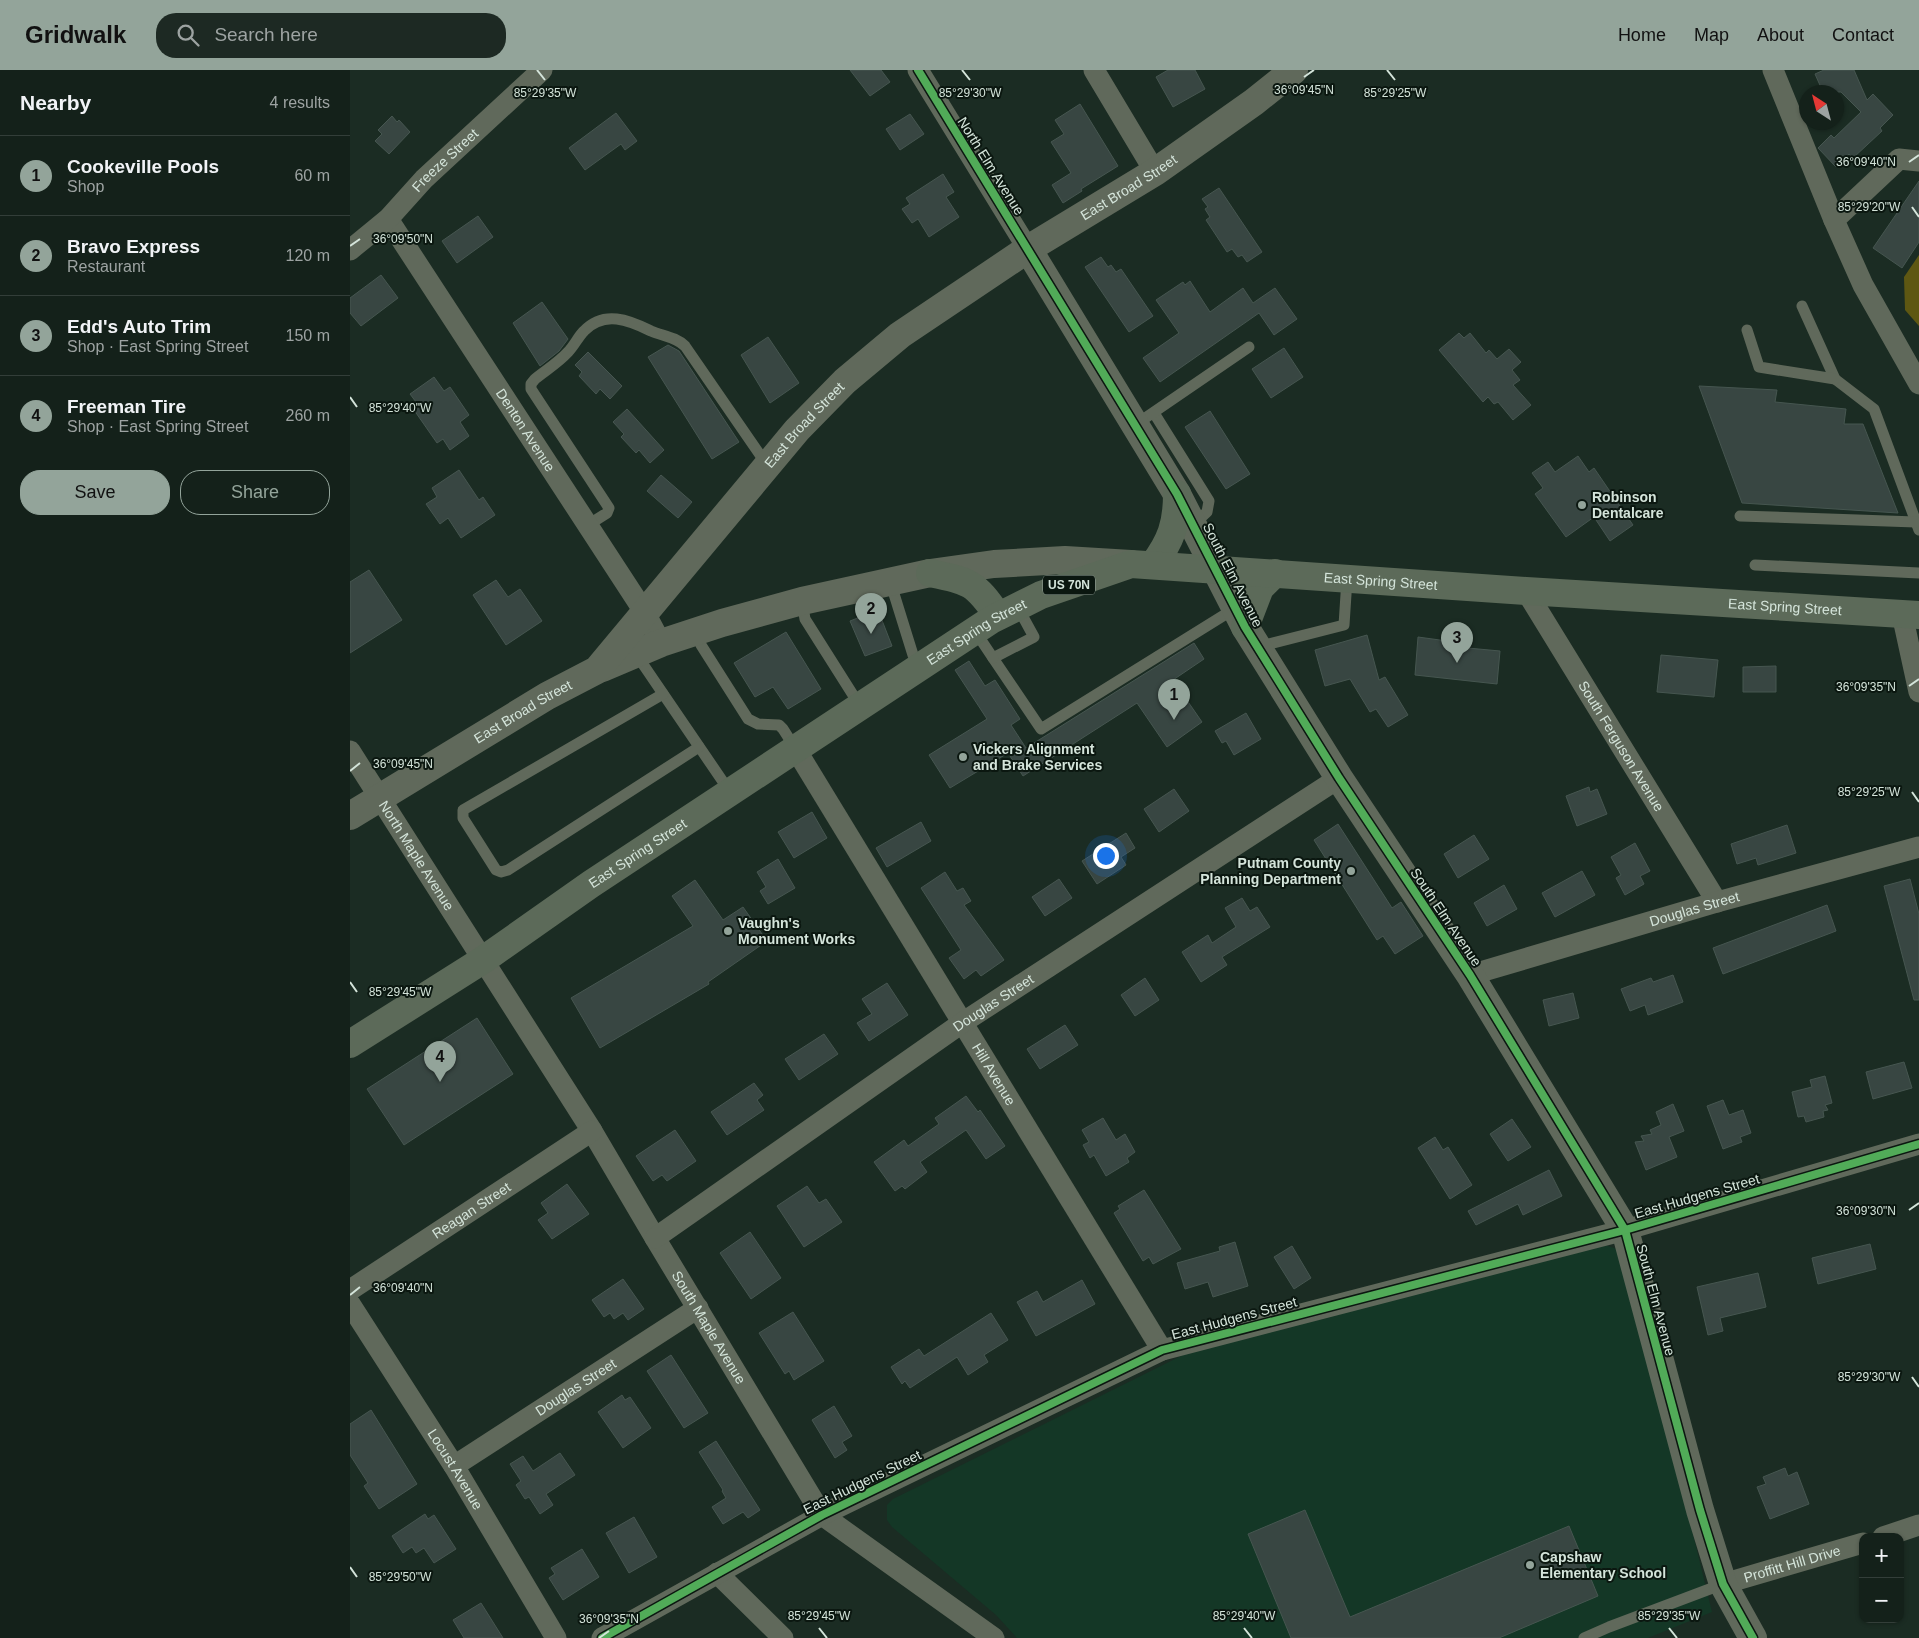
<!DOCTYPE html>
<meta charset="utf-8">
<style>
body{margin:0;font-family:Helvetica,sans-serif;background:#1d2923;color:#f1f3f6}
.controls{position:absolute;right:15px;bottom:15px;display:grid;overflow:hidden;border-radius:10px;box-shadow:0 1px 4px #0004}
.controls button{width:45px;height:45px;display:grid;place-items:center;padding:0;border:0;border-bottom:1px solid #333e39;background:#14211a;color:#f1f3f6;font:25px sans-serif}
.compass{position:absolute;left:1449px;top:15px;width:45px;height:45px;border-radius:50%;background:#14211a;box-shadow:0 1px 4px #0004;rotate:324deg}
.you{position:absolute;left:755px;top:785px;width:18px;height:18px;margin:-12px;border:4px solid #fff;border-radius:50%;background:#1a73e8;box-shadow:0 0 0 8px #1a73e833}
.badge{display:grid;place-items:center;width:32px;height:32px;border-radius:50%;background:#93a49a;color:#111;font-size:16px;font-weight:700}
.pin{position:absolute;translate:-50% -41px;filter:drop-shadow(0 1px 2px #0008)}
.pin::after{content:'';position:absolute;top:26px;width:18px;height:15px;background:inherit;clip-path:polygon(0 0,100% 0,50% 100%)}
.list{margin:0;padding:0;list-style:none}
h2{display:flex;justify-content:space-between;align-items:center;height:65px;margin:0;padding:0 20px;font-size:21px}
h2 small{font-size:16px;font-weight:400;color:#9da3a2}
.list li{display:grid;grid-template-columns:32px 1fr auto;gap:15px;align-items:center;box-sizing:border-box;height:80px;padding:0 20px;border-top:1px solid #333e39}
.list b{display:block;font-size:19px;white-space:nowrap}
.list p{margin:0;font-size:16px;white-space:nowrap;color:#9da3a2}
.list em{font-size:16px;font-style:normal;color:#9da3a2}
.actions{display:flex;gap:10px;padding:15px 20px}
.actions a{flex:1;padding:11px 0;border:1px solid #93a49a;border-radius:20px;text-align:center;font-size:18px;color:#93a49a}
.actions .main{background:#93a49a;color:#111}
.icon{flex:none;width:28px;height:28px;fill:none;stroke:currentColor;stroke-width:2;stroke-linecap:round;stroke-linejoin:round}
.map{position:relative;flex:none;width:1569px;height:1568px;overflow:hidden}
header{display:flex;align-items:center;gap:30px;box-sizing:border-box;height:70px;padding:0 25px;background:#93a49a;color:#111}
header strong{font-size:24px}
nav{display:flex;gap:28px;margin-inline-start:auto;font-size:18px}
.search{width:350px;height:45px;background:#1d2923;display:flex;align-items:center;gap:12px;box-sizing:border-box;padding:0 18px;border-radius:20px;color:#9da3a2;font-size:19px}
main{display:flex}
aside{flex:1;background:#14211a}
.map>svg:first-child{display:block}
.built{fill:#143726}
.forest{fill:#5e5712}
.building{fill:#384642;stroke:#465650}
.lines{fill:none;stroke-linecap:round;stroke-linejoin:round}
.service{stroke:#60695b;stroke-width:11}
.minor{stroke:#60695b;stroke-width:21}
.tertiary{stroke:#60695b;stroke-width:28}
.primary{stroke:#5c6a59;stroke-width:28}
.cycleway-casing{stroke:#0b1710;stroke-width:11}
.cycleway{stroke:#51ab58;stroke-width:8}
.ticks{fill:none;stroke:#d4e4da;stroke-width:2}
.poi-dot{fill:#93a49a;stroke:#0b1710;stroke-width:2}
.labels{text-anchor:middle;stroke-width:4;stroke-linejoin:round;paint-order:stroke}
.shield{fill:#0b1710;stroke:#98a69d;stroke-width:1}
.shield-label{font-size:12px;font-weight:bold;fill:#d4e4da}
.street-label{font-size:14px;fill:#d4e4da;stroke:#0b1710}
.poi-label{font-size:14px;font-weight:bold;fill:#d4e4da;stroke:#0b1710;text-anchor:start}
.ticks-label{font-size:12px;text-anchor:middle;fill:#d4e4da;stroke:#0b1710;stroke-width:4;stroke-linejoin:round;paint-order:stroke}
</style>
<header>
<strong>Gridwalk</strong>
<div class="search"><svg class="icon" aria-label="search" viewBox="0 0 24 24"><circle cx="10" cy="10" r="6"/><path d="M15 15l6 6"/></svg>Search here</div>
<nav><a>Home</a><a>Map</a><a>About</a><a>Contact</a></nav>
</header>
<main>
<aside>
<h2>Nearby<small>4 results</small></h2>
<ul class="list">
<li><span class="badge">1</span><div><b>Cookeville Pools</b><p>Shop</p></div><em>60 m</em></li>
<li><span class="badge">2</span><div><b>Bravo Express</b><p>Restaurant</p></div><em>120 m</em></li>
<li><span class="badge">3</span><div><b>Edd's Auto Trim</b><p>Shop · East Spring Street</p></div><em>150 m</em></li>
<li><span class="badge">4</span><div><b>Freeman Tire</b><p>Shop · East Spring Street</p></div><em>260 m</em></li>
</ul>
<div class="actions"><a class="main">Save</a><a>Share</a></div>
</aside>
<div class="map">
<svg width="1569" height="1568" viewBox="0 0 1569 1568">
<rect width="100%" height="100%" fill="#1b2c23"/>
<!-- built -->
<polygon class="built" points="1255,1175 1264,1178 1272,1184 1277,1194 1362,1542 1298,1568 667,1568 646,1545 542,1457 537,1450 537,1435 543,1429 839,1282"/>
<!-- forest -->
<polygon class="forest" points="1569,185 1569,256 1555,240 1554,207"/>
<!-- building -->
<g class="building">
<polygon points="500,0 531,0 540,12 520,26"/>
<polygon points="818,0 845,0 855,19 823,37 806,7"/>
<polygon points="1474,0 1504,0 1517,30 1523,24 1543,45 1530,58 1532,61 1503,88 1499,84 1486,97 1468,78 1481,65 1484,68 1511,42 1491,22 1473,22 1465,4"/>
<polygon points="730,34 768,96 731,119 732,121 713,133 702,115 721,103 701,72 714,64 705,50"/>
<polygon points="266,43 287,71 275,80 271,74 235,100 219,78"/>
<polygon points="560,44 574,64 550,80 536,59"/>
<polygon points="42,46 47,52 49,50 60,62 39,84 25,71 32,64 28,60"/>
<polygon points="593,104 604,122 596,127 609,147 579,167 568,149 562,153 552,139 560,134 556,128"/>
<polygon points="1569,111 1569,172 1552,198 1523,178"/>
<polygon points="869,118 912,182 897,192 892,185 888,187 882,179 877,182 856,150 860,147 855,139 858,137 852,129"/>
<polygon points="128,146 143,167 107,193 92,171"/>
<polygon points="751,187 758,197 761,195 766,202 771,199 803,246 779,262 735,197"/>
<polygon points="31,205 48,228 11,256 0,243 0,228"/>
<polygon points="840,211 860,242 893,218 903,233 925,218 947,249 924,265 909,243 810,312 793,288 829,263 806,230 833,212 835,215"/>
<polygon points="192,232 218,269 209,281 190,296 163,253"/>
<polygon points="1109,263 1114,268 1120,263 1136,283 1139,280 1147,289 1159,279 1171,292 1162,300 1170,310 1163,315 1181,335 1163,350 1148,332 1144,334 1138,327 1133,332 1089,280"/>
<polygon points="418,267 449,313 420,333 391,285"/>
<polygon points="318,275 329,281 389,372 362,389 298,287"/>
<polygon points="934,278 953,307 921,328 902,299"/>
<polygon points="238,282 272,316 260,329 250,319 246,324 229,306 232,302 225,295"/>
<polygon points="84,307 94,321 100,317 119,345 110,352 119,366 100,380 93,369 87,373 64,340 69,336 60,324"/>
<polygon points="1349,316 1427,320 1425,332 1496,339 1494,354 1513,354 1548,443 1392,433"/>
<polygon points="277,339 314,380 300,393 289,380 286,383 271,367 274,364 263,352"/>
<polygon points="860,341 900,404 876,419 835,357"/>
<polygon points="1228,386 1239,402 1244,398 1283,455 1260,471 1244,447 1216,467 1185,424 1193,418 1182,403 1198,392 1205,402"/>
<polygon points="109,400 129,430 133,427 145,445 111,468 98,448 90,454 76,434 87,427 82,418"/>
<polygon points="311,405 342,432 328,448 297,421"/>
<polygon points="19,500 52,550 0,583 0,512"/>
<polygon points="146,510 158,527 170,519 192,551 156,575 123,525"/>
<polygon points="528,540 542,576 515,586 500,551"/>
<polygon points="436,562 471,619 438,639 423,617 405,627 384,593"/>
<polygon points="1017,565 1029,610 1035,607 1058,645 1038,657 1026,639 1020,642 1000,609 975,616 965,580"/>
<polygon points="1068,567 1097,571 1096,576 1150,581 1147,614 1065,605"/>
<polygon points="844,573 854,589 823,610 852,652 817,677 787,633 673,706 658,683 600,718 579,685 637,649 605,600 619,591 635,616 645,610 670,649 661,655 676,678"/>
<polygon points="1311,585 1368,590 1364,627 1307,622"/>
<polygon points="1426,596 1426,622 1393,622 1393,597"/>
<polygon points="896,643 911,669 884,685 876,671 872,673 865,661"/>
<polygon points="1239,717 1240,722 1247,719 1257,744 1227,756 1216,726"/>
<polygon points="824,719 839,741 809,762 794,739"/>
<polygon points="462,742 477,768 444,788 428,762"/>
<polygon points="571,752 581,771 537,797 526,778"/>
<polygon points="988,754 1042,838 1051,832 1073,866 1045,884 1033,866 1027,870 964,770"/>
<polygon points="1437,755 1446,783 1408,795 1406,788 1387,794 1381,774"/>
<polygon points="776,763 785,778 771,787 776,795 747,814 732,791"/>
<polygon points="1124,765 1139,789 1108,808 1094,784"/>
<polygon points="1285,773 1300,801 1290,806 1294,814 1275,825 1266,808 1271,805 1261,787"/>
<polygon points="428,789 445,818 418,834 410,821 416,817 407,802"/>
<polygon points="1232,801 1245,825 1205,847 1192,823"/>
<polygon points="595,802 607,821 613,818 621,831 614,835 654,890 631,906 626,900 614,909 599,888 611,880 571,818"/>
<polygon points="709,809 722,828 695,846 682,827"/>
<polygon points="1560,809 1569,844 1569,930 1564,930 1534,816"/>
<polygon points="345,810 373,850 393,837 417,871 358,912 359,914 250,978 221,928 343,856 322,826"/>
<polygon points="1154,815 1167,839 1137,856 1124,833"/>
<polygon points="892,828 900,841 907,837 920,857 872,887 877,895 851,912 832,882 858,865 862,873 886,857 875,838"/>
<polygon points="1477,835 1486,861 1373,904 1363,878"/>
<polygon points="1323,905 1333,932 1298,945 1295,935 1280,941 1271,919 1301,908 1303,912"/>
<polygon points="795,908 809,930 785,946 771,925"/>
<polygon points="537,913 558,945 519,971 507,953 522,944 512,929"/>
<polygon points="1223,923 1229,948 1199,956 1193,930"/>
<polygon points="127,948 163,1004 54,1075 17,1019"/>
<polygon points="715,955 728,975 690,999 677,979"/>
<polygon points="474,964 488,984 449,1010 435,989"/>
<polygon points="1554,992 1562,1018 1523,1029 1516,1002"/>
<polygon points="1475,1006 1482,1033 1475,1035 1478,1040 1473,1041 1474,1047 1456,1052 1454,1046 1448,1047 1442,1022 1462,1017 1460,1010"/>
<polygon points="404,1013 413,1025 407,1030 414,1040 377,1065 361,1042"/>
<polygon points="616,1026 628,1042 630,1040 655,1076 636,1089 616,1060 570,1092 577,1102 555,1119 552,1116 545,1121 524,1092 554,1070 558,1076 589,1054 585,1048"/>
<polygon points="1373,1030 1379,1045 1393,1040 1401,1063 1390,1067 1392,1072 1373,1079 1357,1036"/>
<polygon points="1323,1034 1334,1061 1319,1067 1327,1087 1296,1100 1285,1072 1294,1071 1291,1066 1302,1064 1300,1060 1311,1055 1306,1042"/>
<polygon points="753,1048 766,1070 775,1064 785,1082 777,1088 779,1092 756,1106 744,1085 740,1088 733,1075 739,1072 732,1060"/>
<polygon points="1162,1049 1181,1077 1158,1091 1140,1064"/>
<polygon points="325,1060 346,1091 317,1111 312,1105 303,1111 286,1086"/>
<polygon points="1085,1067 1093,1080 1098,1077 1122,1115 1100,1129 1068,1078"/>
<polygon points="1199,1100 1212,1126 1173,1145 1168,1134 1126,1155 1118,1141"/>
<polygon points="217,1114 239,1144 202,1169 188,1150 198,1143 191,1133"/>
<polygon points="457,1116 469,1133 476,1129 492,1152 454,1177 427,1136"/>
<polygon points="794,1120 831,1179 803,1194 799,1187 793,1191 764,1143 770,1139 768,1136"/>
<polygon points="400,1162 431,1208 401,1229 370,1183"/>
<polygon points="885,1172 898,1216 863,1227 858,1212 835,1219 827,1193 870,1181 869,1177"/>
<polygon points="1520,1174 1526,1199 1468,1214 1462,1188"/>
<polygon points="942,1176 961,1208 944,1219 924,1187"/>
<polygon points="1408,1203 1416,1237 1370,1248 1373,1261 1358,1265 1347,1217"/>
<polygon points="273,1209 294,1239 278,1250 273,1243 264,1249 260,1243 254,1247 242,1230"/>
<polygon points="732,1210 745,1234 686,1266 667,1232 687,1221 693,1232"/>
<polygon points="443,1242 474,1291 444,1310 439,1301 435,1304 409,1263"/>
<polygon points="641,1243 658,1270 634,1285 638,1292 618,1305 607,1287 560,1318 555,1311 552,1314 541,1297 569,1279 574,1286"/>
<polygon points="321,1285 358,1343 334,1358 297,1301"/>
<polygon points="272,1325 275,1330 280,1327 301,1358 273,1378 248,1342"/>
<polygon points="484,1336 502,1366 492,1372 497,1380 485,1388 462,1350"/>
<polygon points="21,1340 67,1414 29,1439 14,1416 18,1413 0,1385 0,1354"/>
<polygon points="366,1371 410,1440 398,1448 393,1442 373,1454 362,1437 376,1428 372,1421 373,1420 349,1382"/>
<polygon points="210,1383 225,1405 196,1424 203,1435 190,1444 179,1427 175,1429 166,1415 171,1411 160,1394 173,1386 183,1401"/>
<polygon points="1435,1398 1438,1406 1447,1402 1459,1434 1420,1449 1407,1417 1416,1414 1413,1407"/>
<polygon points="955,1440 1000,1547 1219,1456 1248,1526 1149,1568 941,1568 898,1464"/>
<polygon points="75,1444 78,1449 84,1445 106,1479 84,1493 74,1478 66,1483 62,1477 53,1483 42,1466"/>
<polygon points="284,1447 307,1487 279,1503 256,1463"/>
<polygon points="232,1479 249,1507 213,1530 199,1508 205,1504 201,1498"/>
<polygon points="131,1533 153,1568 114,1568 103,1550"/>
</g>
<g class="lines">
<!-- service -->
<g class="service">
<polyline points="1452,236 1485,309 1524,339 1569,460"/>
<polyline points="1397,260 1409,297 1485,309"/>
<polyline points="804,343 859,431 857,442 843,455"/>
<polyline points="785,355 899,277"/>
<polyline points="1390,446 1566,452"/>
<path d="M238 455 257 443 259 438 181 319V314L185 309C196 300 208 293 218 282 224 276 228 267 234 261 254 240 279 250 301 261 313 266 326 267 335 276L417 395"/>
<polyline points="1405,495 1569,503"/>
<polyline points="540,511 563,585 570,595"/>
<polyline points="452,531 455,549 510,636"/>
<polyline points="667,536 684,567 643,588 691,659 884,539"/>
<polyline points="625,561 643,588"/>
<polyline points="346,562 351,575 398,649 408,654 429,655 433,659 445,678"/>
<polyline points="907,577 994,555 997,509"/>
<polyline points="286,584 380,722"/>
<polyline points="313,624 113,740 113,748 146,800 151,802 158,800 349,677"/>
<polyline points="1234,1568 1259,1557 1373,1514"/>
</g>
<!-- minor -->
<g class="minor">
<polyline points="568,0 678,179"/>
<polyline points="744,0 805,102"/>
<polyline points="1423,0 1484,150"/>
<polyline points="1569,91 1549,89 1484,150 1513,215 1569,314"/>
<path id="s1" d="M38 149 295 543 311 573"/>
<path id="s2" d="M0 180 38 149 74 109 192 0"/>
<path id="s3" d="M1176 521 1367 832"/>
<polyline points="1552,544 1569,622"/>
<path id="s4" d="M445 678 812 1280"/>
<path id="s5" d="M0 681 242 1061 305 1168 472 1445 644 1568"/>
<path id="s6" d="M1120 905 1367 832 1569 777"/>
<path id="s7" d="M305 1168 612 953 989 708"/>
<path id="s8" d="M0 1220 242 1061"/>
<path id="s9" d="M0 1234 104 1396 206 1568"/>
<path id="s10" d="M104 1396 348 1238"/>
<polyline points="1533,1467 1569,1455"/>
<polyline points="367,1503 433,1568"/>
<path id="s11" d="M1373 1514 1513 1473"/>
<polyline points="252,1568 472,1445 812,1280 1275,1160 1569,1074"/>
</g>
<!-- tertiary -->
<g class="tertiary">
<polyline points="678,179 827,424 895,557 989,708 1120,905 1275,1160 1350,1440 1373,1514 1403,1568"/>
<polyline points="252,598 311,573 372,553 452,531 580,503 644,494 715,490 781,494"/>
<path id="s12" d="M0 746 197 626 247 600 447 360 495 311 550 265 678 179 805 102 904 32 944 0"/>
</g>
<!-- primary -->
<g class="primary">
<path d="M803 495C821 471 827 454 827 424"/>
<path d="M580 503C619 511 625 512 648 546"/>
<polyline points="895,557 910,518 925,503"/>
<path id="s13" d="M0 974 133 890 241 814 641 550 691 525 781 494 1176 521 1569 545"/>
</g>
<!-- cycleway casing -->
<g class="cycleway-casing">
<g id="cycleway">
<polyline points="568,0 827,424 895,557 989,708 1120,905 1275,1160 1350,1440 1373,1514 1403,1568"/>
<polyline points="252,1568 472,1445 812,1280 1275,1160 1569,1074"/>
</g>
</g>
<!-- cycleway -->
<use href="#cycleway" class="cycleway"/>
</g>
<!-- ticks -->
<path class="ticks" d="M187 0 195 10M612 0 620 10M1037 0 1045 10M954 7 964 0M1559 92 1569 85M1562 137 1569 147M0 176 10 169M0 327 7 337M1559 616 1569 609M0 701 10 693M1562 722 1569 732M0 912 7 922M1559 1140 1569 1133M0 1225 10 1217M1562 1307 1569 1317M0 1497 7 1507M469 1558 477 1568M894 1558 902 1568M1319 1558 1327 1568M249 1568 259 1561"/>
<!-- markers -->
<g class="poi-dot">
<circle cx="1232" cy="435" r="5"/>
<circle cx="613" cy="687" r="5"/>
<circle cx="1001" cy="801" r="5"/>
<circle cx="378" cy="861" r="5"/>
<circle cx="1180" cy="1495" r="5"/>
</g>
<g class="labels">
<!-- shield labels -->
<rect class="shield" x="693" y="505.5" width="52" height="19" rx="4"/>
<g class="shield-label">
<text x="719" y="519">US 70N</text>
</g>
<!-- street labels -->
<g class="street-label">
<text dy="5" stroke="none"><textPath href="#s2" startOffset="131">Freeze Street</textPath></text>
<text transform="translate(641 96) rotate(58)" y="5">North Elm Avenue</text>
<text dy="5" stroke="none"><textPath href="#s12" startOffset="1012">East Broad Street</textPath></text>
<text dy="5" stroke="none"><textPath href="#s12" startOffset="608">East Broad Street</textPath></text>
<text dy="5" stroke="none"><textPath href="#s1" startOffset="252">Denton Avenue</textPath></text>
<text transform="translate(883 505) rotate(63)" y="5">South Elm Avenue</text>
<text dy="5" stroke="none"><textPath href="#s13" startOffset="1170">East Spring Street</textPath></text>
<text dy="5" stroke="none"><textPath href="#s13" startOffset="1575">East Spring Street</textPath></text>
<text dy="5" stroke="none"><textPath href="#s13" startOffset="750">East Spring Street</textPath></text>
<text dy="5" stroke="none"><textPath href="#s12" startOffset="202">East Broad Street</textPath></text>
<text dy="5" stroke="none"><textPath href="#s3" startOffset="182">South Ferguson Avenue</textPath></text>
<text dy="5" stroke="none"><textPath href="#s13" startOffset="345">East Spring Street</textPath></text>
<text dy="5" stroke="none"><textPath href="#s5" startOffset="124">North Maple Avenue</textPath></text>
<text dy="5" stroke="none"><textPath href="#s6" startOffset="234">Douglas Street</textPath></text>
<text transform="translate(1096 847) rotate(56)" y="5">South Elm Avenue</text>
<text dy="5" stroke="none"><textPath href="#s7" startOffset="412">Douglas Street</textPath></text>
<text dy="5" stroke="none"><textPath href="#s4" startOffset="382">Hill Avenue</textPath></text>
<text transform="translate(1347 1126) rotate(-16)" y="5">East Hudgens Street</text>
<text dy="5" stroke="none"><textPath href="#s8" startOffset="145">Reagan Street</textPath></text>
<text transform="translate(1306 1230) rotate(75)" y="5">South Elm Avenue</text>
<text transform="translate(884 1248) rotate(-15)" y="5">East Hudgens Street</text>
<text dy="5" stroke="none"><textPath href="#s5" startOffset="679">South Maple Avenue</textPath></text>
<text dy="5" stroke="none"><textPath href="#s10" startOffset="145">Douglas Street</textPath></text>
<text dy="5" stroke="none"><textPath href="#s9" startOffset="196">Locust Avenue</textPath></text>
<text transform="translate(512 1412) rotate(-26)" y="5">East Hudgens Street</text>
<text dy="5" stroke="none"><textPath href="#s11" startOffset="72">Proffitt Hill Drive</textPath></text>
</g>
<!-- poi labels -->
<g class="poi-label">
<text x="1242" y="432">Robinson<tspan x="1242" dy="16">Dentalcare</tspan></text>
<text x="623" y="684">Vickers Alignment<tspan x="623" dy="16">and Brake Services</tspan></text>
<text x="991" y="798" text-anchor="end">Putnam County<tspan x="991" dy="16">Planning Department</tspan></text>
<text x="388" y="858">Vaughn's<tspan x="388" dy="16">Monument Works</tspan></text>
<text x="1190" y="1492">Capshaw<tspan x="1190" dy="16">Elementary School</tspan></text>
</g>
</g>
<g class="ticks-label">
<text x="954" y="24">36°09'45"N</text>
<text x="195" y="27">85°29'35"W</text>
<text x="620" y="27">85°29'30"W</text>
<text x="1045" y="27">85°29'25"W</text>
<text x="1516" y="96">36°09'40"N</text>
<text x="1519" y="141">85°29'20"W</text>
<text x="53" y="173">36°09'50"N</text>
<text x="50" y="342">85°29'40"W</text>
<text x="1516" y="621">36°09'35"N</text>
<text x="53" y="698">36°09'45"N</text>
<text x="1519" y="726">85°29'25"W</text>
<text x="50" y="926">85°29'45"W</text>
<text x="1516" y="1145">36°09'30"N</text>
<text x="53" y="1222">36°09'40"N</text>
<text x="1519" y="1311">85°29'30"W</text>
<text x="50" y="1511">85°29'50"W</text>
<text x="469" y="1550">85°29'45"W</text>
<text x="894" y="1550">85°29'40"W</text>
<text x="1319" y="1550">85°29'35"W</text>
<text x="259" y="1553">36°09'35"N</text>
</g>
</svg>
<div class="controls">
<button>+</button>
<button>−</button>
</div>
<svg class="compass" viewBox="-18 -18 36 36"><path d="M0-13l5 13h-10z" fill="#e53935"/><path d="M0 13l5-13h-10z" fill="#9da3a2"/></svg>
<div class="you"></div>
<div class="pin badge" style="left:824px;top:650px">1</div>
<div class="pin badge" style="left:521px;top:564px">2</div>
<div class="pin badge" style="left:1107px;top:593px">3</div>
<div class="pin badge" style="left:90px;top:1012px">4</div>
</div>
</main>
